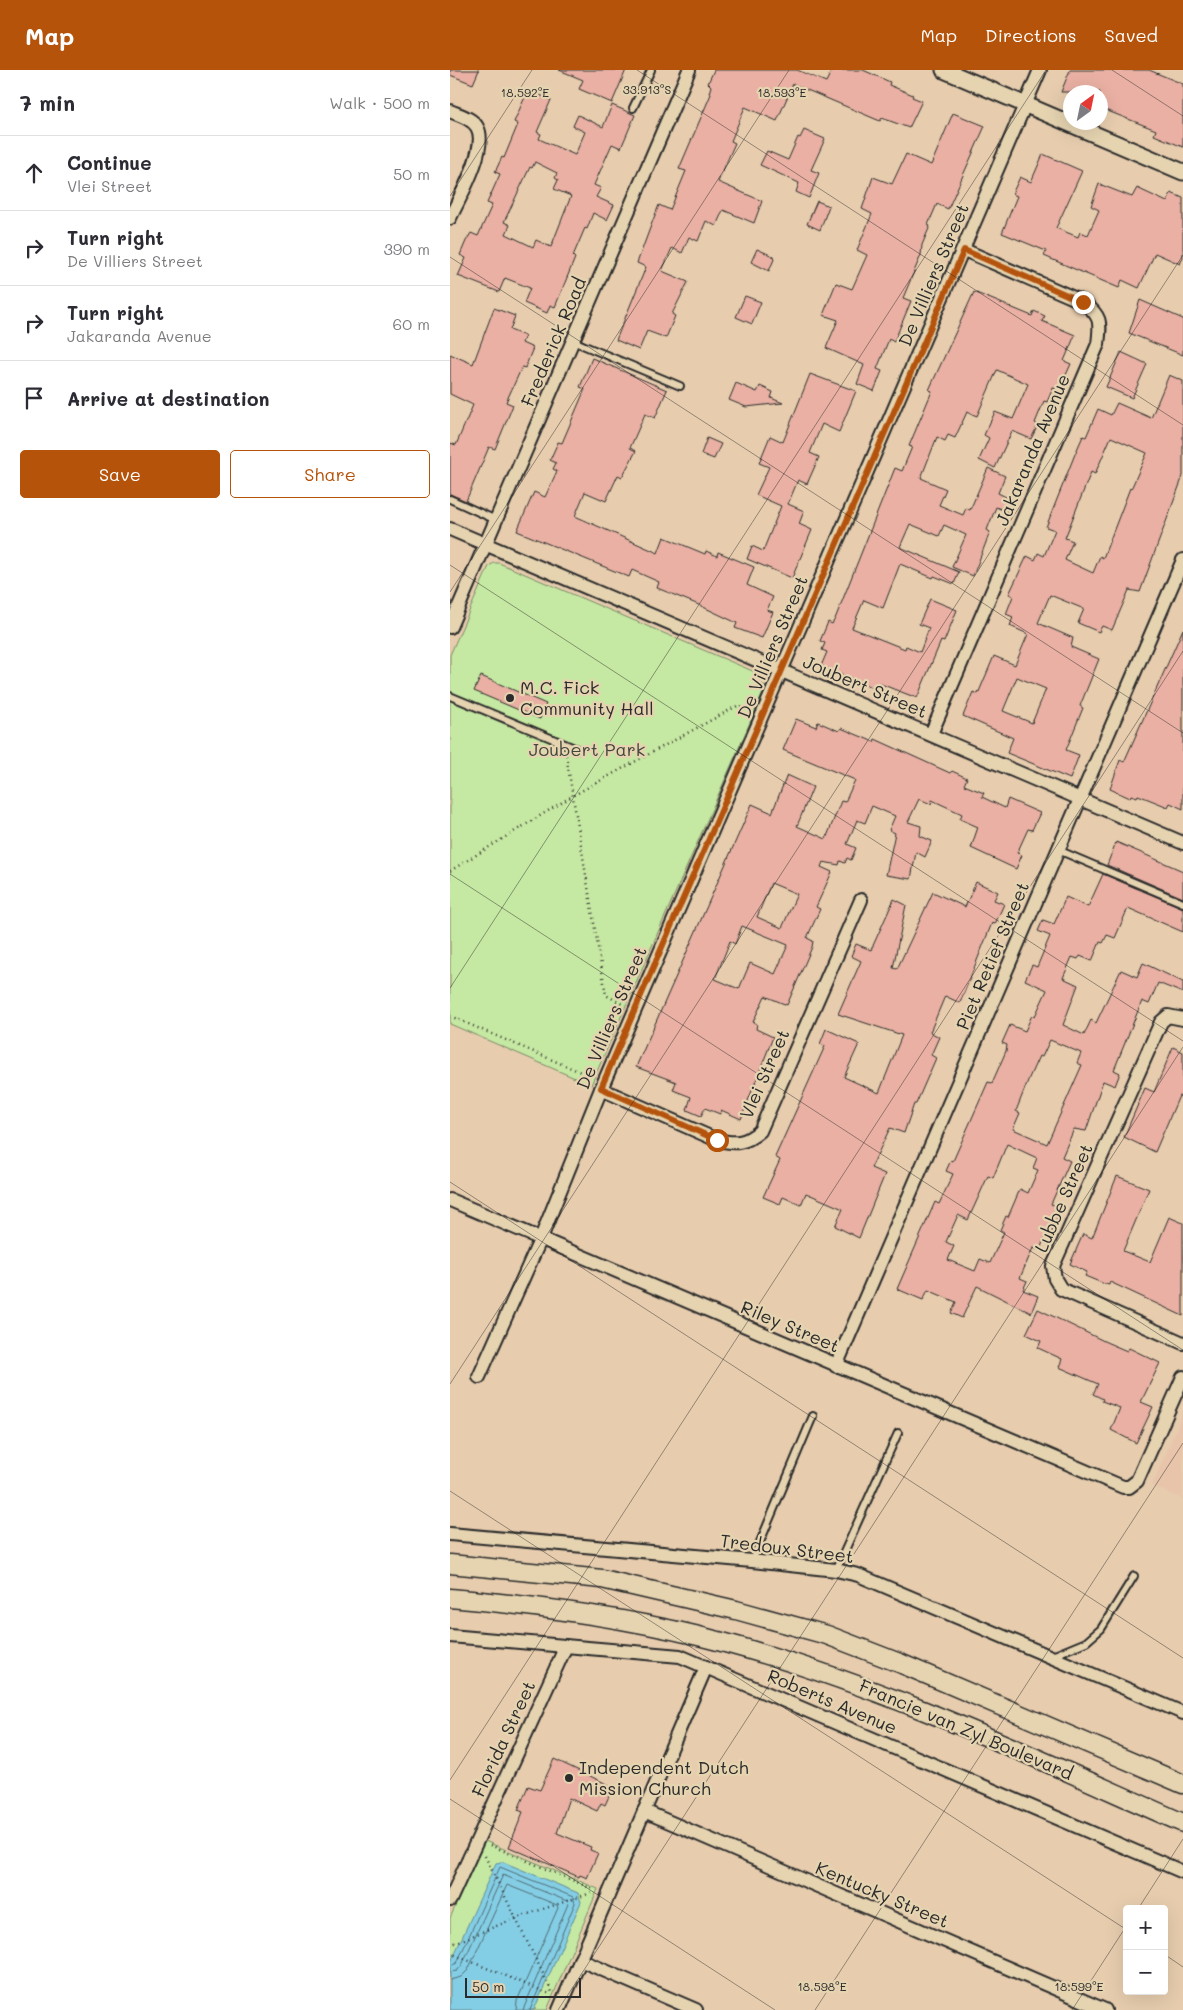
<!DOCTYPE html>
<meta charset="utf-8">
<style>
body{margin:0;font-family:Mali,sans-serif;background:#f7f7f7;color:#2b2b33}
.controls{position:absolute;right:15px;bottom:15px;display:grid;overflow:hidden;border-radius:5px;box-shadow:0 5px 20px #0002}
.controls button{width:45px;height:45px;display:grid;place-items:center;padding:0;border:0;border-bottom:1px solid #e1e1e2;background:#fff;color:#2b2b33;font:25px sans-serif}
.compass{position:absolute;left:613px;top:15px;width:45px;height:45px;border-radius:50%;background:#fff;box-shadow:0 5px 20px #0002;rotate:33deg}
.scale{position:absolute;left:15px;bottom:12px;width:116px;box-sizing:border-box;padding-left:5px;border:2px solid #2b2b2b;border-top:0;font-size:14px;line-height:18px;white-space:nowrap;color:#2b2b2b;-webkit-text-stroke:4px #e6d4b1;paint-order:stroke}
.stop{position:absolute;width:15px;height:15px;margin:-11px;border:4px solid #b45309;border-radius:50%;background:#fff}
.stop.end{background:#b45309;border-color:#fff;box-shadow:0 1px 5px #0008}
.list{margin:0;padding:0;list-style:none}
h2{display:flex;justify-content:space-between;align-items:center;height:65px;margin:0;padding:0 20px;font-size:21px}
h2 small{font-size:16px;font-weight:400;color:#7c7c81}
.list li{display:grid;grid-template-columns:32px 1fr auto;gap:15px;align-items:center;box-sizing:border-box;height:75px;padding:0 20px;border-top:1px solid #e1e1e2}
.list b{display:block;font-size:19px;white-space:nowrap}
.list p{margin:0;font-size:16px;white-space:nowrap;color:#7c7c81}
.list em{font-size:16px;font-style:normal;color:#7c7c81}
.actions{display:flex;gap:10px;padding:15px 20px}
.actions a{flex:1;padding:11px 0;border:1px solid #b45309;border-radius:5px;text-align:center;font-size:18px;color:#b45309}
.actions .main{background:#b45309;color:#fff}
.icon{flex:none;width:28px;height:28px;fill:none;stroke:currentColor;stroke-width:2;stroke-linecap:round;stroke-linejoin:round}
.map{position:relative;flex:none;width:733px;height:1940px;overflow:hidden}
header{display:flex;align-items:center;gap:30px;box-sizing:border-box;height:70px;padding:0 25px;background:#b45309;color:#fff}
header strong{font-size:24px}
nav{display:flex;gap:28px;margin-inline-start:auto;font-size:18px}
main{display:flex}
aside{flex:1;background:#fff}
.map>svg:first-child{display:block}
.built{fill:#e8c4ab}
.green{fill:#c5e8a2;stroke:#788a66}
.water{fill:#84cee5;stroke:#608d9b}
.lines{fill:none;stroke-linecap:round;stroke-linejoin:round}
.shore{stroke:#4f6c75;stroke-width:1}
.building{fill:#e9b0a3;stroke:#2b2b2b;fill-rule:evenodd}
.service-casing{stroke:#2b2b2b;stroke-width:10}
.minor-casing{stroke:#2b2b2b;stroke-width:16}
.tertiary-casing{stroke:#2b2b2b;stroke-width:19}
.secondary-casing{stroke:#2b2b2b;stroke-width:21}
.path{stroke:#2b2b2b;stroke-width:2.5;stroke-dasharray:1 4;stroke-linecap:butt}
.service{stroke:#e6d4b1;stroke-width:6}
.minor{stroke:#e6d4b1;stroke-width:12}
.tertiary{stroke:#e6d4b1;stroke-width:15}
.secondary{stroke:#e6d4b1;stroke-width:18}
.route{stroke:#b45309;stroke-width:6}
.ticks{fill:none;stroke:#2b2b2b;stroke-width:1;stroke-opacity:0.45}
.poi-dot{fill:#2b2b2b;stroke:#e6d4b1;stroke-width:2}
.labels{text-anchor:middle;stroke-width:4.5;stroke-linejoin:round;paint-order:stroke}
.street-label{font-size:18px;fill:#2b2b2b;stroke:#e6d4b1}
.poi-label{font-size:18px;fill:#2b2b2b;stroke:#e6d4b1;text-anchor:start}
.park-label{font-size:18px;fill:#42473d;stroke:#e6d4b1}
.ticks-label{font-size:12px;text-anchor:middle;fill:#2b2b2b;stroke:#e6d4b1;stroke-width:4.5;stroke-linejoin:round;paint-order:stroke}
</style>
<header>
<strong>Map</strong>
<nav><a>Map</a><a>Directions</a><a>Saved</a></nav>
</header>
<main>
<aside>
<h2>7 min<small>Walk · 500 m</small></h2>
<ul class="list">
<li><svg class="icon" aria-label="ahead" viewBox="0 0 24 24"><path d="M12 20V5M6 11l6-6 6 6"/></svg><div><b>Continue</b><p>Vlei Street</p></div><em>50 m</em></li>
<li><svg class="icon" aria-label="right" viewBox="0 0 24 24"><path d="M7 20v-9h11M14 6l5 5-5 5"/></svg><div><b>Turn right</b><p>De Villiers Street</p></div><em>390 m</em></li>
<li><svg class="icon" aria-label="right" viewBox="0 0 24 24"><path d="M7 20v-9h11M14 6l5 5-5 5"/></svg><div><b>Turn right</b><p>Jakaranda Avenue</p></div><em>60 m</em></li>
<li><svg class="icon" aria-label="arrive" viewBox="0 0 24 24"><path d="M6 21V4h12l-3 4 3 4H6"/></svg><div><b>Arrive at destination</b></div></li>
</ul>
<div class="actions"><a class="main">Save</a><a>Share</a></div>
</aside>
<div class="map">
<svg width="733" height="1940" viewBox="0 0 733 1940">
<rect width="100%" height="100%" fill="#e7cdae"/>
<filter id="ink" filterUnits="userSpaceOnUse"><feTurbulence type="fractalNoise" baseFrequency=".02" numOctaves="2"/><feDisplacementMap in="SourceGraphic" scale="10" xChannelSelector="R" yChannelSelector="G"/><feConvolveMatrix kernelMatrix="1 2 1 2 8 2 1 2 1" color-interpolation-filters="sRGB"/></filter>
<g filter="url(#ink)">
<!-- built -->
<polygon class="built" points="733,1343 733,1429 702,1416"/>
<!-- green -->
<g class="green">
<polygon points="44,493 49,493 305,602 309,608 309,613 316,616 141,1015 0,954 0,585 39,496"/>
<polygon points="35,1771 148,1819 97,1940 0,1940 0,1848"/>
</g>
<!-- water -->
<polygon class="water" points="53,1792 128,1823 131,1832 84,1940 0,1940 0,1894 46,1793"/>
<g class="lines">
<!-- shore -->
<g class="shore">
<polyline points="0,1896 7,1893 50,1797 123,1827 125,1833 80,1940"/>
<polyline points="0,1902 7,1901 12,1895 53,1805 117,1831 118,1834 73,1940"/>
<polyline points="0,1910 11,1907 18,1900 57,1815 107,1835 108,1838 67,1931 66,1940"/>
</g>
</g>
<!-- building -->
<g class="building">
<polygon points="0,0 29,0 23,14 0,5"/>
<polygon points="109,0 176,0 162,33 129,19 133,10"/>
<polygon points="264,0 347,0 376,12 382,0 413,0 440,12 439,15 463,25 462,27 472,31 459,58 432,48 430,51 343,14 327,51 295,37 281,71 285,73 268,112 312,131 304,153 273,140 266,156 256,151 248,171 239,167 232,183 222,178 212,201 238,212 222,244 225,246 216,268 197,261 189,280 166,270 196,197 187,193 203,150 209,135 220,140 236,101 229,99 261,24 259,23 261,16 258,13"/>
<polygon points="620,0 699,0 733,14 733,77 704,65 706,60 650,38 650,22 611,22"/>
<path d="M78 20 101 30 87 62 91 64 89 69 125 85 135 62 123 56 128 45 153 57 162 35 185 45 171 78 162 74 144 115 151 118 146 127 164 135 157 150 143 143 137 159 135 158 123 186 125 188 105 237 100 235 97 243 74 233 80 218 55 208 49 222 8 206 16 188 10 185 16 171 21 163 28 166 42 135 37 133 50 104 45 102 52 87 54 88 68 54 64 52ZM85 92 107 103 105 108 108 110 104 119 121 126 101 177 86 170 83 177 56 164 60 155 54 152 80 97 82 98Z"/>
<polygon points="503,43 535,56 498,139 487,134 478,155 480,156 472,175 471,185 453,228 461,231 444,272 439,269 427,299 432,301 424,321 407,314 414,295 376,278 388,250 373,245 386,213 402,219 417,185 407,180 422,144 412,139 423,107 442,114 456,84 481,95"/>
<polygon points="354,60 375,69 361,100 369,103 359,128 346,122 349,113 310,95 317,81 338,90 348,67 350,68"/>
<polygon points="593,84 632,101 606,158 628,167 630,162 638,165 649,140 641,136 649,114 682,127 687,118 717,132 721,123 733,128 733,187 730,194 705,183 689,218 672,210 669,218 594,186 596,181 552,163 567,126 562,124 570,107 581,112"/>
<polygon points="367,131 379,136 370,160 357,154"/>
<polygon points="307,179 325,187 319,201 301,192"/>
<polygon points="524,222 582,246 584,241 595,246 592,251 625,265 614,291 621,294 609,320 603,318 597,332 594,331 585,353 588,355 581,369 562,361 545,398 529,390 539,368 534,365 545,342 563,349 578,314 547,300 527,346 517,342 505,368 498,365 495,371 487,367 471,408 496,419 489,435 513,445 516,438 520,440 538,398 555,406 548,423 562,430 557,442 546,437 537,460 540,462 523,506 502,497 516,465 494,455 489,466 460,454 450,477 509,502 504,514 484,506 483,508 450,494 433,538 414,530 402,558 455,579 456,576 470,582 479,558 469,554 480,529 507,540 494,572 491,571 467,628 428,613 426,619 371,596 377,582 372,580 375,573 370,571 378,552 382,554 385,549 445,398 452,401 462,377 459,376 482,321 479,320"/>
<polygon points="295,226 311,232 302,254 286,247"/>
<polygon points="690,230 733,249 733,285 679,263"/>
<polygon points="44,238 65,246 60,260 75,266 72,273 83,278 75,298 72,297 56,332 63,335 45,379 39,377 16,431 0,424 0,373 6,375 23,335 0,324 0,284 23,294"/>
<polygon points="671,282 697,294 682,328 656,317"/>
<polygon points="142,288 217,320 205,348 195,344 180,378 186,381 172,407 168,405 156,431 135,422 125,446 208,483 214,467 255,484 256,481 267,486 268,482 304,497 297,515 323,527 317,540 323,542 312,568 285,558 287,553 249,535 207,518 209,512 182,500 179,507 67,461 84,422 95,427 107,401 103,399 106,393 100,390 108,372 112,373 135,319 130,317"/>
<polygon points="360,304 406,321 389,362 372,354 360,383 369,387 357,414 348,410 338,434 354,441 349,454 362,460 342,508 297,489 302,476 313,481 331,436 306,425 319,397 309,393 320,366 333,372"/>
<path d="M719 305 733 311V406L690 522 679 520 662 560 652 556 649 562 628 553 634 539 600 525 588 553 623 568 621 577 649 589 630 636 633 638 616 680 629 685 620 709 557 683 563 668 513 646 523 622 528 624 544 586 565 595 578 564 560 556 563 547 556 544 563 526 559 524 577 486 585 490 588 483 594 486 605 460 596 457 625 384 633 366 636 367 648 339 661 345 667 333 701 348ZM661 367 697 383 681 419 680 418 653 488 650 486 643 503 615 490 623 471 615 468 641 402 645 404ZM567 607 596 619 582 653 553 641Z"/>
<polygon points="286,313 307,322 310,316 323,322 321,328 333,333 296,337 279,330"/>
<polygon points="257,368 271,374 264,389 251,384"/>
<polygon points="733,559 733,739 720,733 718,737 688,725 687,727 681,725 680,728 660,719 670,690 674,692"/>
<polygon points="31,606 96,634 90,649 24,621"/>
<path d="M346 649 366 657 368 652 389 661 391 658 424 672 425 669 500 703 502 701 517 708 514 715 534 723 532 727 555 738 558 729 590 743 582 760 578 759 567 783 572 785 566 799 521 778 528 757 510 749 512 744 482 730 481 734 469 729 458 752 471 756 470 766 482 771 475 787 466 782 461 809 436 805 445 763 439 760 445 746 422 736 415 753 407 750 397 774 406 778 401 790 397 788 395 793 390 791 389 795 373 792 371 797 382 802 366 837 370 839 357 868 363 871 362 877 337 935 315 926 303 952 307 954 306 959 323 967 291 1049 271 1040 270 1044 255 1038 251 1046 237 1040 241 1027 223 1020 226 1012 186 997 302 734 322 743 337 705 363 717 347 756 376 769 391 731 395 732 405 710 333 680ZM321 813 347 824 332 858 307 847ZM292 856 338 875 325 904 300 893 289 919 265 909 280 871 285 874Z"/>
<polygon points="666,772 733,801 733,828 657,795"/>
<path d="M653 804 733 838V862L678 838 665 868 657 865 653 873 650 872 642 891 630 886 628 889 622 887 613 908 628 915 613 955 634 965 641 950 646 953 671 900 687 907 693 893 733 912V923L708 913 699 934 692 931 664 1000 670 1003 665 1016 653 1011 636 1061 624 1059 612 1087 620 1091 601 1134 612 1138 598 1171 594 1169 590 1180 583 1178 570 1208 577 1211 573 1220 588 1226 581 1243 527 1216 512 1248 501 1243 506 1232 478 1220 473 1230 447 1219 485 1132 489 1134 503 1104 496 1101 501 1090 503 1091 538 1012 542 1013 556 981 557 975 552 973 560 955 575 961 582 945 585 946 597 920 575 910 582 895 587 897 600 866 588 861 593 850 604 854 616 827 638 837ZM600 970 631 983 627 993 632 995 597 1074 563 1059 570 1043 566 1041 579 1008 589 986 592 987ZM557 1074 587 1088 583 1098 588 1100 578 1123 570 1119 558 1147 556 1146 550 1160 554 1162 540 1193 530 1189 525 1201 498 1190 504 1176 496 1172 508 1145 518 1150 538 1106 543 1108Z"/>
<polygon points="526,812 548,822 544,830 554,834 545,854 542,853 510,933 495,926 480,962 489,967 481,985 486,988 466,1034 464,1034 454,1063 440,1058 421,1098 435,1104 409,1168 385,1156 393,1139 356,1123 351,1135 333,1127 330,1134 313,1127 330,1090 325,1087 375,976 370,974 376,959 409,974 394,1007 429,1023 452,965 388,944 411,891 401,886 406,874 421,880 444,829 456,835 443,898 447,899 483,822 515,837"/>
<polygon points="723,977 733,982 733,1028 729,1026 705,1082 674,1067 695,1018 704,1022"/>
<polygon points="667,1106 699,1119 673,1181 700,1192 719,1147 733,1153 733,1246 660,1212 659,1215 652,1213 635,1206 637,1202 620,1194 633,1164 642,1168"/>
<polygon points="588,1239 656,1272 677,1281 679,1278 710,1293 691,1332 703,1337 686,1373 661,1360 670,1338 652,1331 653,1329 643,1324 648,1314 609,1297 612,1289 588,1278 591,1271 576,1264"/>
<polygon points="104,1689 159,1715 155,1722 160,1724 155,1735 151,1733 147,1741 119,1728 107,1763 141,1777 140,1780 148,1783 137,1808 130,1805 129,1807 59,1777 73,1742 68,1740 78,1716 90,1720"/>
</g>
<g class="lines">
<!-- service casing -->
<g class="service-casing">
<g id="service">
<polyline points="183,38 201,0"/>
<polyline points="123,271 230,316"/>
<polyline points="0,429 46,450"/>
<polyline points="0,626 127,679"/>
<polyline points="608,780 733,833"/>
<polyline points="302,1491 363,1346"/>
<polyline points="386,1500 448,1363"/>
<polyline points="602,1586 636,1572 651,1559 684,1506"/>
</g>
</g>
<!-- minor casing -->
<g class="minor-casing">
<g id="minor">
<path d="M0 41C9 45 22 48 27 57 39 76 9 129 0 148"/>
<polyline points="0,459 733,773"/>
<polyline points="0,557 239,0"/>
<path d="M481 664 648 274C651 251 651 246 633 232L514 180"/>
<polyline points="733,949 718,946 711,952 603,1196 605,1209 611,1219 733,1273"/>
<path d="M151 1019 267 1070C285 1074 295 1074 310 1061L411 830"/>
<polyline points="0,1130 673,1417 679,1417 687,1411 733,1307"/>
<polyline points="386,1296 733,490"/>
<polyline points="29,1307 91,1168 151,1019 590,0"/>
<polyline points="0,1464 302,1491 386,1500 408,1505 733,1643"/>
<polyline points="0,1566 230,1586 733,1802"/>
<polyline points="194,1741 655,1940"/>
<polyline points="0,1830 116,1576"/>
<polyline points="130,1890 246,1940"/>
<polyline points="109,1940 256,1597"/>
</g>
</g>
<!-- tertiary casing -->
<g class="tertiary-casing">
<polyline id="tertiary" points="494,0 733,102"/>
</g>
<!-- secondary casing -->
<g class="secondary-casing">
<g id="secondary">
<polyline points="0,1494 152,1509 286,1540 377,1565 452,1594 733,1714"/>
<path d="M0 1528C91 1536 183 1548 272 1572 432 1615 581 1686 733 1753"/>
</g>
</g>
<!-- path -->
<g class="path">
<polyline points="116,685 156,925 172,934"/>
<polyline points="0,801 124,725 287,636 299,640"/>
<polyline points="0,946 142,1007"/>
<polyline points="40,1775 145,1820"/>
<polyline points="35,1786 102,1922"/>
<polyline points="0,1875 66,1848 144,1822"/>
<polyline points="0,1883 100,1924"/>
</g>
<!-- service -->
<use href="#service" class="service"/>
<!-- minor -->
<use href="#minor" class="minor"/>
<!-- tertiary -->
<use href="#tertiary" class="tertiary"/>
<!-- secondary -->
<use href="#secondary" class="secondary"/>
</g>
</g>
<g class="lines" filter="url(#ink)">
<!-- route -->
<polyline class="route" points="267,1070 151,1018 514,180 633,232"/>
</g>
<!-- ticks -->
<path class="ticks" d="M187 0 733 355M662 0 733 46M0 126 82 0M0 187 733 663M0 495 733 971M0 522 339 0M0 804 733 1280M0 918 596 0M0 1112 733 1588M0 1314 733 185M0 1421 677 1860M0 1710 733 581M0 1729 325 1940M688 1839 733 1769M714 1884 733 1897M108 1940 733 977M365 1940 733 1373M622 1940 677 1855"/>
<!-- markers -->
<g class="poi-dot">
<circle cx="60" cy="628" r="5"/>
<circle cx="119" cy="1708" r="5"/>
</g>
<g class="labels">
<!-- street labels -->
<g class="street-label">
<text transform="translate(484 205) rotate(-67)" y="6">De Villiers Street</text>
<text transform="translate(104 272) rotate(-67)" y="6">Frederick Road</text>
<text transform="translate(583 380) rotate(-67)" y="6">Jakaranda Avenue</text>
<text transform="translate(323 577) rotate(-67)" y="6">De Villiers Street</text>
<text transform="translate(415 617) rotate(23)" y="6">Joubert Street</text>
<text transform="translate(543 886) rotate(-67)" y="6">Piet Retief Street</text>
<text transform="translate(162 948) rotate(-67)" y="6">De Villiers Street</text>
<text transform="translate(315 1004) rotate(-66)" y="6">Vlei Street</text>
<text transform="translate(614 1128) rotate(-66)" y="6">Lubbe Street</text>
<text transform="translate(340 1257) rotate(23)" y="6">Riley Street</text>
<text transform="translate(337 1479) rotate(7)" y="6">Tredoux Street</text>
<text transform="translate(382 1632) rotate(23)" y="6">Roberts Avenue</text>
<text transform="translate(516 1660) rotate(23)" y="6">Francie van Zyl Boulevard</text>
<text transform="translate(54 1669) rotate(-65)" y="6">Florida Street</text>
<text transform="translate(432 1825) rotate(23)" y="6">Kentucky Street</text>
</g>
<!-- poi labels -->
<g class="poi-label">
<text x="70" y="624">M.C. Fick<tspan x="70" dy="21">Community Hall</tspan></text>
<text x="129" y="1704">Independent Dutch<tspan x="129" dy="21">Mission Church</tspan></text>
</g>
<!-- park labels -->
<g class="park-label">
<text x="137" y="686">Joubert Park</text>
</g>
</g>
<g class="ticks-label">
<text x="197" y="24">33.913°S</text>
<text x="75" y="27">18.592°E</text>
<text x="332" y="27">18.593°E</text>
<text x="372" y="1921">18.598°E</text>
<text x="629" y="1921">18.599°E</text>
</g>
</svg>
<div class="controls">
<button>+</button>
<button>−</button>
</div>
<svg class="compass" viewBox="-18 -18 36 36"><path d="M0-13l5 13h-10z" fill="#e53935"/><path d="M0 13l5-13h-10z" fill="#7c7c81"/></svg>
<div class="scale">50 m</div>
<div class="stop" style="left:267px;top:1070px"></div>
<div class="stop end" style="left:633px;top:232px"></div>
</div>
</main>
